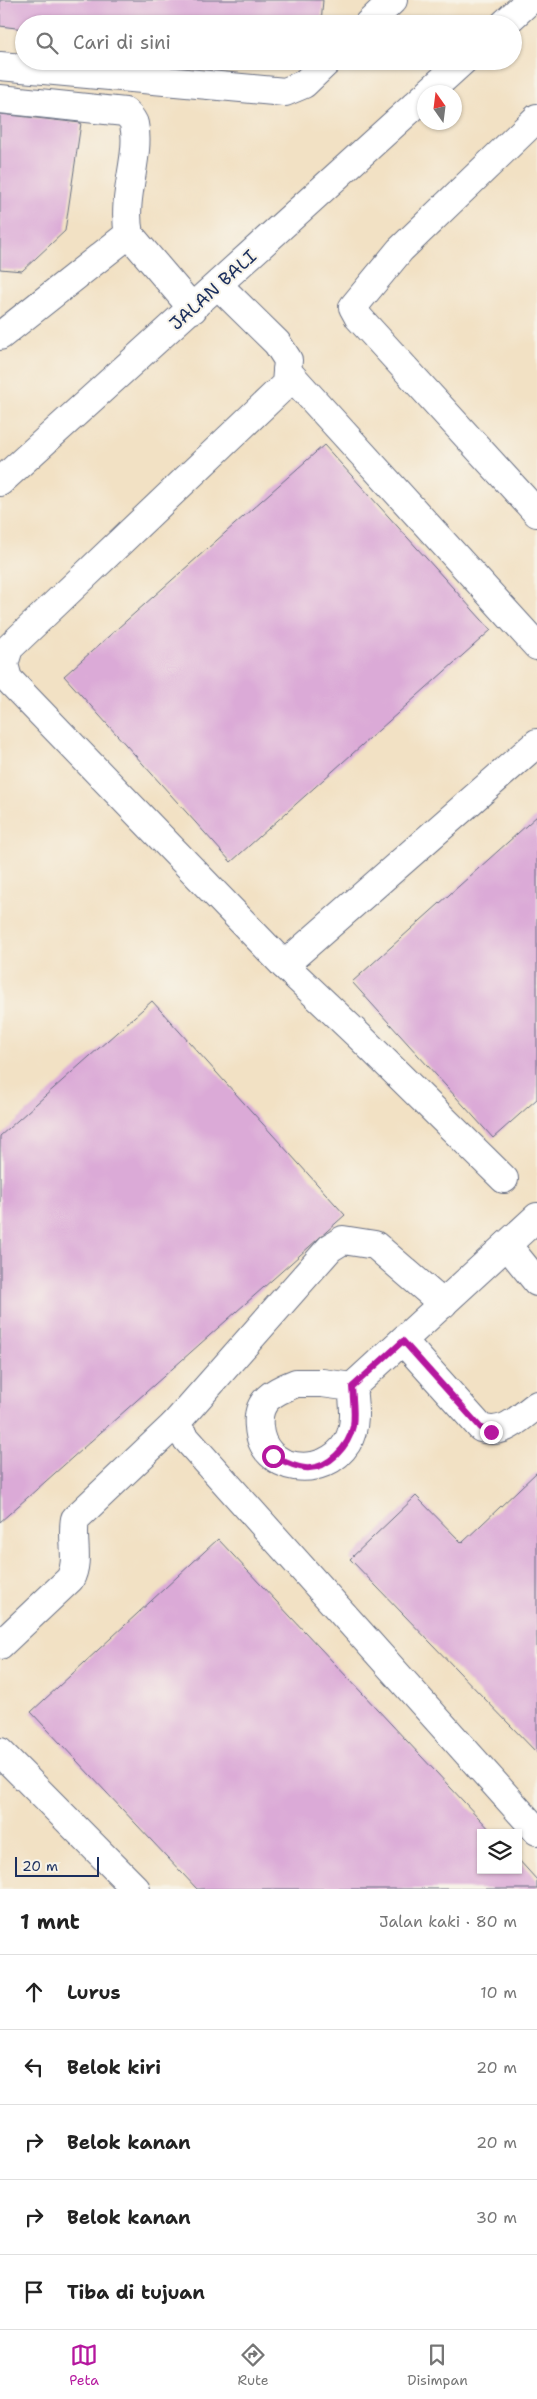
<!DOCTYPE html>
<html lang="id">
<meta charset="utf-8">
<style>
body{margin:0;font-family:"Shantell Sans",sans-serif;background:#f6f6f6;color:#222}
.controls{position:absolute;right:15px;bottom:15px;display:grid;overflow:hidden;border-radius:0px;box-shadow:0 1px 4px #0004}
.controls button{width:45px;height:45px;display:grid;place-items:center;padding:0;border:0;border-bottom:1px solid #e0e0e0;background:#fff;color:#222;font:25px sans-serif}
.compass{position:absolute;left:417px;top:85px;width:45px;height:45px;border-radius:50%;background:#fff;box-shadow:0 1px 4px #0004;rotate:346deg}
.scale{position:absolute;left:15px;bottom:12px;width:84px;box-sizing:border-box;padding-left:5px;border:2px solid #1b2f5e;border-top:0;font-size:14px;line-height:18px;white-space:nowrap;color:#1b2f5e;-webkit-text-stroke:4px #f7f3e8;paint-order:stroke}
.stop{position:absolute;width:15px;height:15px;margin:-11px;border:4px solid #b5179e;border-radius:50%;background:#fff}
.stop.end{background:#b5179e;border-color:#fff;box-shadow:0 1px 5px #0008}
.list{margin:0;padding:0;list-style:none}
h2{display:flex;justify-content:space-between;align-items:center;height:65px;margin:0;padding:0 20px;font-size:21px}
h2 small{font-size:16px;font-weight:400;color:#767676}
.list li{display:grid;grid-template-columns:32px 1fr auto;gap:15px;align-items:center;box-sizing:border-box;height:75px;padding:0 20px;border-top:1px solid #e0e0e0}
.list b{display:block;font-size:19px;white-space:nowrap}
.list em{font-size:16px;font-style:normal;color:#767676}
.icon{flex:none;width:28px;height:28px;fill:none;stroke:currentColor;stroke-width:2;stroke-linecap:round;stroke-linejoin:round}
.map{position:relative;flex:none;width:537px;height:1889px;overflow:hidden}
.search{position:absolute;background:#fff;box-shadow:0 1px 4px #0004;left:15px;right:15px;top:15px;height:55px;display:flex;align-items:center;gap:12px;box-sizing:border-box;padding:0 18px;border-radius:28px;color:#767676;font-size:19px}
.sheet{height:440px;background:#fff}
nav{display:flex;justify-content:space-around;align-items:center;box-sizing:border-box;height:70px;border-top:1px solid #e0e0e0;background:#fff;font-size:14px;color:#767676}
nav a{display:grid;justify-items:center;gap:2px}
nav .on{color:#b5179e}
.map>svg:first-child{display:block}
.building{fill:#dbaad7}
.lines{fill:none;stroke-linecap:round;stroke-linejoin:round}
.minor-casing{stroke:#666d82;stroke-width:30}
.minor{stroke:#fff;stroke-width:28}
.route{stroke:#b5179e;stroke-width:6}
.labels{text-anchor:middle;stroke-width:4;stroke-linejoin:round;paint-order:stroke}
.street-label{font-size:18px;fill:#1b2f5e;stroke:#f7f3e8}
</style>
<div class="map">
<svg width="537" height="1889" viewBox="0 0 537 1889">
<rect width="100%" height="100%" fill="#f7f3e8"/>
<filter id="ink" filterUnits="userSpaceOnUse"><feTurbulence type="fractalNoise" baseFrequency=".02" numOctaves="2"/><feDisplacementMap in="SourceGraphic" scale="10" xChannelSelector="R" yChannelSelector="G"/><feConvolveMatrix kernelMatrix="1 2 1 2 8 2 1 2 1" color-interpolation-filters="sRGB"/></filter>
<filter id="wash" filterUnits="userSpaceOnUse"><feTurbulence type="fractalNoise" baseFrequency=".0096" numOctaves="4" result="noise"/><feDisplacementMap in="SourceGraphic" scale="20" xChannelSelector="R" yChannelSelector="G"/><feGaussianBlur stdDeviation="1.12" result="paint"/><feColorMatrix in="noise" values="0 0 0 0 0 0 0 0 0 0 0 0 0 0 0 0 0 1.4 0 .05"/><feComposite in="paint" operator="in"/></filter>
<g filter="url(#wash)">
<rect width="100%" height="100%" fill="#f2e1c4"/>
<g id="blocks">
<!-- building -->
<g class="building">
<polygon points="0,0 323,0 321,24 24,24 24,29 0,26"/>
<polygon points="0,114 81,123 65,231 22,271 0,269"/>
<polygon points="324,445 491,630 231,862 64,676"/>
<polygon points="537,816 537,1099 493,1138 352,982"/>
<polygon points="152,1001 345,1215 0,1522 0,1136"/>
<polygon points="537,1472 537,1753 350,1559 416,1496 462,1543"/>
<polygon points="218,1539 493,1833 481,1833 481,1870 518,1870 518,1859 537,1880 537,1889 197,1889 31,1712"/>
</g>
</g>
</g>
<g filter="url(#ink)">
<use href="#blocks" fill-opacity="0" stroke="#666d82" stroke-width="1"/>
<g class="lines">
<!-- minor casing -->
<g class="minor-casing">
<g id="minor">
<polyline points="368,24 393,0"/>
<polyline points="504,24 530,0"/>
<polyline points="0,66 285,92 304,84 328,61"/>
<polyline points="429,92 463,61"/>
<path d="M0 99 125 112C128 115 133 119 134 124 141 156 121 197 129 234L193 309"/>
<polyline points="537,118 400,250 353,307 359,318 537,513"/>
<polyline points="219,286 277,343 288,360 286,384 9,648 4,664 8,679 284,965 360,1037 504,1179"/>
<polyline points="0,336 129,234"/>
<polyline points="287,371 537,646"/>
<polyline points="0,482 424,97"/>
<polyline points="284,965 537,743"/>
<polyline points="507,1245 537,1282"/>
<path d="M403 1341 481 1428C504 1436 519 1418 537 1405"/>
<path d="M296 1383H322L352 1387C354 1405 357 1427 347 1443 324 1480 262 1473 259 1427 256 1400 273 1392 296 1383Z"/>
<polyline points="352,1387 537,1217"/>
<polyline points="174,1425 330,1248 343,1240 375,1245 443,1304"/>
<path d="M0 1645 70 1579C80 1561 71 1539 75 1519L174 1425 537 1831"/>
<polyline points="0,1752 136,1889"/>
</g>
</g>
<!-- minor -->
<use href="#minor" class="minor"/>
</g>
</g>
<g class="lines" filter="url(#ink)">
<!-- route -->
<path class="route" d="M273 1456C283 1461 293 1467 305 1468 328 1470 349 1446 353 1426 355 1413 353 1400 352 1387L403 1341 481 1428 491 1432"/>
</g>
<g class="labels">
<!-- street labels -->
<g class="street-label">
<text transform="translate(213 290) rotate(-42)" y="6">JALAN BALI</text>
</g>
</g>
</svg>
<div class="controls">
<button><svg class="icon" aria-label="layers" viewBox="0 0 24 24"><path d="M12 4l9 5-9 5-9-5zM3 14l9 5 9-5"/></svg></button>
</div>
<svg class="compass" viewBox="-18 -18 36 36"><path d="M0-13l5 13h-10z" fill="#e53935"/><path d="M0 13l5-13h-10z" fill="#767676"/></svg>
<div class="scale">20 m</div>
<div class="stop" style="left:273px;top:1456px"></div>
<div class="stop end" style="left:491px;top:1432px"></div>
<div class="search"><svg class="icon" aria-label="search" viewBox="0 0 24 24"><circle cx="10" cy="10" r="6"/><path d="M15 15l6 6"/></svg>Cari di sini</div>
</div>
<section class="sheet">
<h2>1 mnt<small>Jalan kaki · 80 m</small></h2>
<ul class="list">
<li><svg class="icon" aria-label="ahead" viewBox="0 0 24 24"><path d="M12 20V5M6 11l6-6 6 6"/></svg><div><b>Lurus</b></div><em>10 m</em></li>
<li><svg class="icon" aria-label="left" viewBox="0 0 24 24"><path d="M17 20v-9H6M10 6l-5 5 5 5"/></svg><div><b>Belok kiri</b></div><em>20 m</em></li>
<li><svg class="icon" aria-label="right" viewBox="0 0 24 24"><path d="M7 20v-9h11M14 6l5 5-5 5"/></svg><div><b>Belok kanan</b></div><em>20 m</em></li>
<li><svg class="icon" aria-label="right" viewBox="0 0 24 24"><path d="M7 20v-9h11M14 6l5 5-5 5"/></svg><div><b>Belok kanan</b></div><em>30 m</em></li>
<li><svg class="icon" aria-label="arrive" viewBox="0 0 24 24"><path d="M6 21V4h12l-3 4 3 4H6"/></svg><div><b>Tiba di tujuan</b></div></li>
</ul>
</section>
<nav>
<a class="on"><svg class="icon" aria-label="map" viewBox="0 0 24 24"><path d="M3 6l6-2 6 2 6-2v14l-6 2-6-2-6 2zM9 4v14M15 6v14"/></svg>Peta</a>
<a><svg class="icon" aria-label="directions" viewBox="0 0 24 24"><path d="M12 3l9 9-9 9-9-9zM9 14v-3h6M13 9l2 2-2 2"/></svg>Rute</a>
<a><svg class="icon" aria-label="saved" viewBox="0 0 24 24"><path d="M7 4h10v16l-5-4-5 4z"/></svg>Disimpan</a>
</nav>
